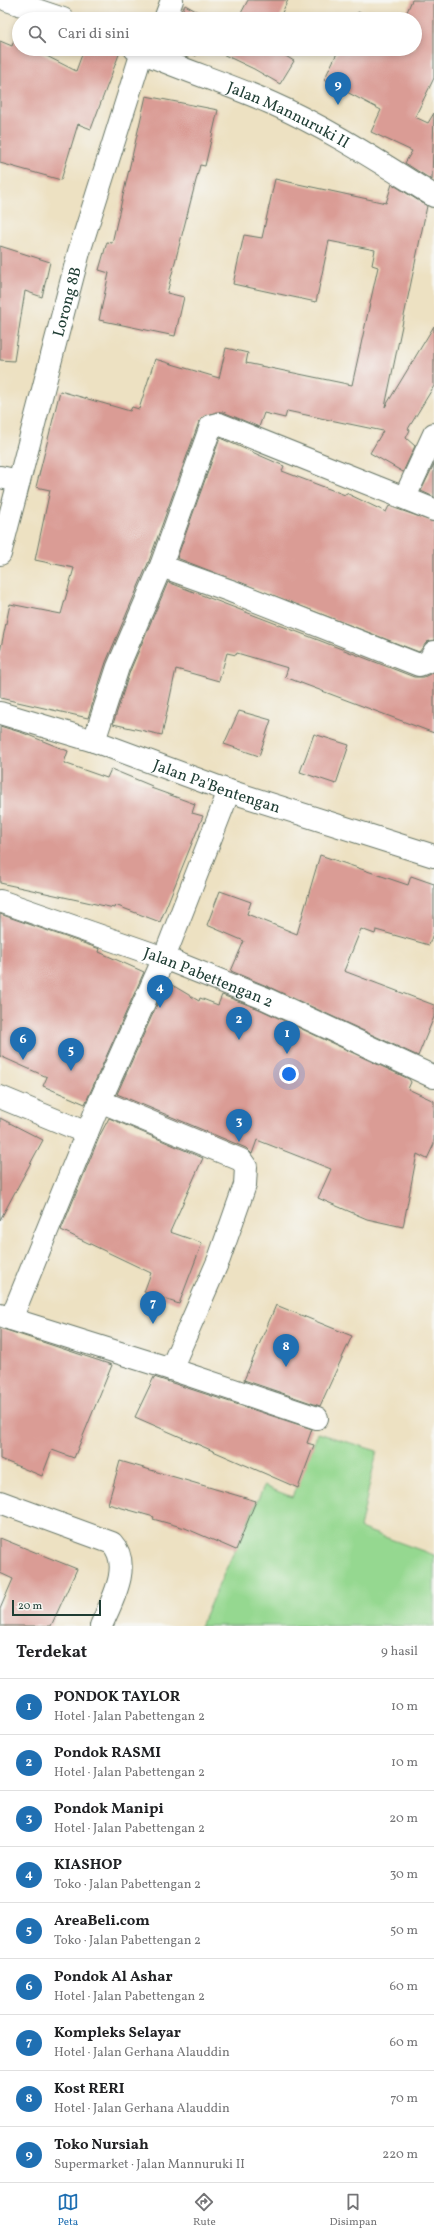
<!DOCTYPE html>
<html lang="id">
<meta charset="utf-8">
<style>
body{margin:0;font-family:Vollkorn,serif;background:#f6f6f6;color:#202124}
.scale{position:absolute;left:12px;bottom:10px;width:89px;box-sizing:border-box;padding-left:4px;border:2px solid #1f3d34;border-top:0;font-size:11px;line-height:14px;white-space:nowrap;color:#1f3d34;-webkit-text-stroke:3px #f6f6f2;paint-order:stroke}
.you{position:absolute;left:289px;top:1074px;width:14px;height:14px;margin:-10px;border:3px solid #fff;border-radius:50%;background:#1a73e8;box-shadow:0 0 0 6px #1a73e833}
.badge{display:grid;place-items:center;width:26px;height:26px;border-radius:50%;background:#1f6fb2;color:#fff;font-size:13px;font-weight:700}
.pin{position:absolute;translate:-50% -33px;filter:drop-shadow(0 1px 2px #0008)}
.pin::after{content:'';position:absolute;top:21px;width:14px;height:12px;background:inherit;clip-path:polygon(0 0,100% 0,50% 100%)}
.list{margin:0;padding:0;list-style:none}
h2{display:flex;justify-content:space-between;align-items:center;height:52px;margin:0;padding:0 16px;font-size:17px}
h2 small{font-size:13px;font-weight:400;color:#757577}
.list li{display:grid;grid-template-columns:26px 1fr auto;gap:12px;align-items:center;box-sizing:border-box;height:56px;padding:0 16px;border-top:1px solid #e0e0e0}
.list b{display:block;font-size:15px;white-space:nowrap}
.list p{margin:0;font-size:13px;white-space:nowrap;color:#757577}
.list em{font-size:13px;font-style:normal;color:#757577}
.icon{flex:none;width:22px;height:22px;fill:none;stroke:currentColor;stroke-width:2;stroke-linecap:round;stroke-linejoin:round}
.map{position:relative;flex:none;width:434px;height:1626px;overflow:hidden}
.search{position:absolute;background:#fff;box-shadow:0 2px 6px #0003;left:12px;right:12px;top:12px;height:44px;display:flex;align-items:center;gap:10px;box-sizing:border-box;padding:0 14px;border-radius:22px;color:#757577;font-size:15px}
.sheet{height:556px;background:#fff}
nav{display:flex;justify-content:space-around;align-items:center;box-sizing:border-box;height:56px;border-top:1px solid #e0e0e0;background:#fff;font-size:11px;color:#757577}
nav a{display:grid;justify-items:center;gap:2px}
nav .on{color:#1f6fb2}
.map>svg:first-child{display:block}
.green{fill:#95d890;stroke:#5a8a62}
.building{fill:#da9c95}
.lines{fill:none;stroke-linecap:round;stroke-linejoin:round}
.minor-casing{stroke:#677666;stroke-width:24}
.minor{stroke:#fff;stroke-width:22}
.labels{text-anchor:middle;stroke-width:3;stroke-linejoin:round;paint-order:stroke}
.street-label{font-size:16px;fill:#1f3d34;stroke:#f6f6f2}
</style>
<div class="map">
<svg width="434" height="1626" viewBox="0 0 434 1626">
<rect width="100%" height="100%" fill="#f6f6f2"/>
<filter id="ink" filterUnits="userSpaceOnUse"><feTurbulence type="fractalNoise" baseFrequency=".025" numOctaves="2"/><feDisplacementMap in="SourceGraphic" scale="8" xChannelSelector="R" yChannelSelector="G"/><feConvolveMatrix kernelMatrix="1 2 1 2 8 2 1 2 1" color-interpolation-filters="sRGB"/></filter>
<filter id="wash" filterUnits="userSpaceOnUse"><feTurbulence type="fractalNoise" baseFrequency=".012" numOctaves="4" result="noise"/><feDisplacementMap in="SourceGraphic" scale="16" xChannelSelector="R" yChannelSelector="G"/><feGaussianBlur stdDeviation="0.9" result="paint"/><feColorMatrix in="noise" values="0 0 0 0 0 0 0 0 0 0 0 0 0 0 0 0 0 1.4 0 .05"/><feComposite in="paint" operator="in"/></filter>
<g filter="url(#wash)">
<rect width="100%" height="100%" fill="#ede1c2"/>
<!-- green -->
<polygon class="green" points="318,1433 377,1451 360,1528 434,1555 434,1626 200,1626 264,1486 292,1497"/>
<g id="blocks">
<!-- building -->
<g class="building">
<polygon points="248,0 288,0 279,19 238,19"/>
<polygon points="412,0 434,0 434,78 415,117 428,123 434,113 432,180 405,163 412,151 371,132 381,110 324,80 339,49 415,49 415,19 404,19"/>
<polygon points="185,5 211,19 178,19"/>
<polygon points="358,12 373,19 354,19"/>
<polygon points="14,40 19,42 19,49 33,49 76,71 84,49 121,49 91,129 78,124 61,180 0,163 0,41 12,46"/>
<polygon points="184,49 200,49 196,56"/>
<polygon points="212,49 274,49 294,61 280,84 254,69"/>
<polygon points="146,96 218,110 205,166 200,165 167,293 184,297 175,336 99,320 109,273 99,270 107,242 112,243"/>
<polygon points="275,179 386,203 392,184 427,206 385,407 434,326 434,386 408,429 410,430 406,438 415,446 403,472 370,453 383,431 287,411 285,418 264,413 259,427 223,412 216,412 203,417 199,422 149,561 106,662 88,718 0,698 0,652 10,604 61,614 74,568 35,560 50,490 36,487 60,391 130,411 132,407 139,409 155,359 219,378 226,348 248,353 246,363 352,385 378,267 372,265 375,250 329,241 316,302 233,284 244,235 262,238"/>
<polygon points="0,246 50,262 42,297 25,291 14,361 0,360"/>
<polygon points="220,438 284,466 282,471 345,495 346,493 386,512 389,506 434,522 434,640 427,642 419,652 177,558"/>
<polygon points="434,464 434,497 421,491"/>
<polygon points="168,582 414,677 424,677 434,672 434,733 285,677 288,668 237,653 236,655 227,653 219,681 176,669 162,735 113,724 130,671"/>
<polygon points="239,711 271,720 259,756 224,744"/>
<polygon points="0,726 23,733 68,751 64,763 107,778 111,769 152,786 151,788 195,804 192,813 203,816 160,922 115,905 114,908 0,883"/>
<polygon points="314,734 349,745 336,784 300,772"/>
<polygon points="320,855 408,885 411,876 434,884 434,931 429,945 376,930 375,934 361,929 344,971 434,1005 434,1017 418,1056 269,987 231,971 244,941 207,925 220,891 251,902 247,914 297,934"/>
<polygon points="0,914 100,949 99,952 144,972 85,1104 43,1086 47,1077 0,1056"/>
<polygon points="167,982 199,1001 200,998 218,1005 222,995 259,1009 409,1079 411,1082 408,1089 434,1101 434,1144 427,1159 417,1154 403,1227 367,1219 318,1198 331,1169 257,1140 252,1154 246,1148 117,1094"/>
<polygon points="0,1118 43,1140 0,1220"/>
<polygon points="109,1118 203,1158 170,1232 202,1243 179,1304 144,1292 151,1273 61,1230 100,1135"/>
<polygon points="276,1305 352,1336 320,1406 244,1380"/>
<polygon points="0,1328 112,1365 74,1458 52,1450 42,1476 0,1459"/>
<polygon points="154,1377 312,1429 307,1443 314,1445 298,1488 135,1417"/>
<polygon points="120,1461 256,1501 236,1550 185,1528 153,1519 154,1517 108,1504"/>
<polygon points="0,1538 77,1569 51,1626 0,1626 0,1609 13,1579 0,1573"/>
</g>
</g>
</g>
<g filter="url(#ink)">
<use href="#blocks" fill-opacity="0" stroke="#677666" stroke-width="1"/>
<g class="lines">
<!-- minor casing -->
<g class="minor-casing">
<g id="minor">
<polyline points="7,0 63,19"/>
<polyline points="165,19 172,0"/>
<path id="s1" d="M135 49C179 69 226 83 271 103 328 128 381 163 434 196"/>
<polyline points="0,477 19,481"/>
<polyline points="405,497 434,434"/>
<path id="s2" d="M0 554 79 252 142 52"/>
<polyline points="161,566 231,591 419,665 429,661 434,652"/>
<path id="s3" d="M0 713 94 741 229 791 434 856"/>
<polyline points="94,741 118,667 161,566 211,426 219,424 434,510"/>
<path id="s4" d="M0 901 164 958 264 998 434 1077"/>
<polyline points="0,1097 87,1133"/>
<polyline points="100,1101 241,1160 246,1167 245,1185 219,1259 171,1369"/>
<polyline points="0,1315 11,1319 100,1101 164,958 229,791"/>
<polyline points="11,1319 171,1369 317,1418"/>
<path d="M0 1502 112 1543C133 1566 111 1602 101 1626"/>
</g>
</g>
<!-- minor -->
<use href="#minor" class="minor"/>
</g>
</g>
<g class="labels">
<!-- street labels -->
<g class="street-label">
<text dy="6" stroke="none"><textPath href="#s1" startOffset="167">Jalan Mannuruki II</textPath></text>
<text dy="6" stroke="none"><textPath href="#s2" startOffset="261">Lorong 8B</textPath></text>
<text dy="6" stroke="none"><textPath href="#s3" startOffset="229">Jalan Pa'Bentengan</textPath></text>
<text dy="6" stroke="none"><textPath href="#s4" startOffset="222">Jalan Pabettengan 2</textPath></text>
</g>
</g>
</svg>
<div class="scale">20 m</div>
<div class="you"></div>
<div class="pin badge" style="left:287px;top:1054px">1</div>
<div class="pin badge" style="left:239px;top:1040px">2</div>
<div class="pin badge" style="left:239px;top:1142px">3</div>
<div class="pin badge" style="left:160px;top:1008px">4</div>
<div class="pin badge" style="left:71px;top:1071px">5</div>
<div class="pin badge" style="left:23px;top:1060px">6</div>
<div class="pin badge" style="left:153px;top:1324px">7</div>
<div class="pin badge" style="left:286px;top:1367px">8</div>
<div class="pin badge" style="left:338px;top:105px">9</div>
<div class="search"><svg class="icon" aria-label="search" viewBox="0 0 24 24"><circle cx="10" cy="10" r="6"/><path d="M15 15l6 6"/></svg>Cari di sini</div>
</div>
<section class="sheet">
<h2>Terdekat<small>9 hasil</small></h2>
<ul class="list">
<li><span class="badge">1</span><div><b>PONDOK TAYLOR</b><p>Hotel · Jalan Pabettengan 2</p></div><em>10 m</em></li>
<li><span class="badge">2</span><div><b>Pondok RASMI</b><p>Hotel · Jalan Pabettengan 2</p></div><em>10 m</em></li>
<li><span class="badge">3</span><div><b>Pondok Manipi</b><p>Hotel · Jalan Pabettengan 2</p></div><em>20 m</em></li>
<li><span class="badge">4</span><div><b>KIASHOP</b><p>Toko · Jalan Pabettengan 2</p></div><em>30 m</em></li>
<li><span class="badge">5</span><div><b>AreaBeli.com</b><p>Toko · Jalan Pabettengan 2</p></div><em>50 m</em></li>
<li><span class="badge">6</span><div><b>Pondok Al Ashar</b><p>Hotel · Jalan Pabettengan 2</p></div><em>60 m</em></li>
<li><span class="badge">7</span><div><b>Kompleks Selayar</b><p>Hotel · Jalan Gerhana Alauddin</p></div><em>60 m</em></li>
<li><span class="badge">8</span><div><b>Kost RERI</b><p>Hotel · Jalan Gerhana Alauddin</p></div><em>70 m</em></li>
<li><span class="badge">9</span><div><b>Toko Nursiah</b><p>Supermarket · Jalan Mannuruki II</p></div><em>220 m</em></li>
</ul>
</section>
<nav>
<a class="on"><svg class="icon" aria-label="map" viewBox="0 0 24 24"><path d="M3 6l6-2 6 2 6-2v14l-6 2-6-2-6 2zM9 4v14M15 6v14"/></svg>Peta</a>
<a><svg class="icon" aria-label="directions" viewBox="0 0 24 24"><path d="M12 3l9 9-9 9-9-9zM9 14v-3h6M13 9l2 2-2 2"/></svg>Rute</a>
<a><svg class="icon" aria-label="saved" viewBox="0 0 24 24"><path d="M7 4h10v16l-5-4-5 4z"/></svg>Disimpan</a>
</nav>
